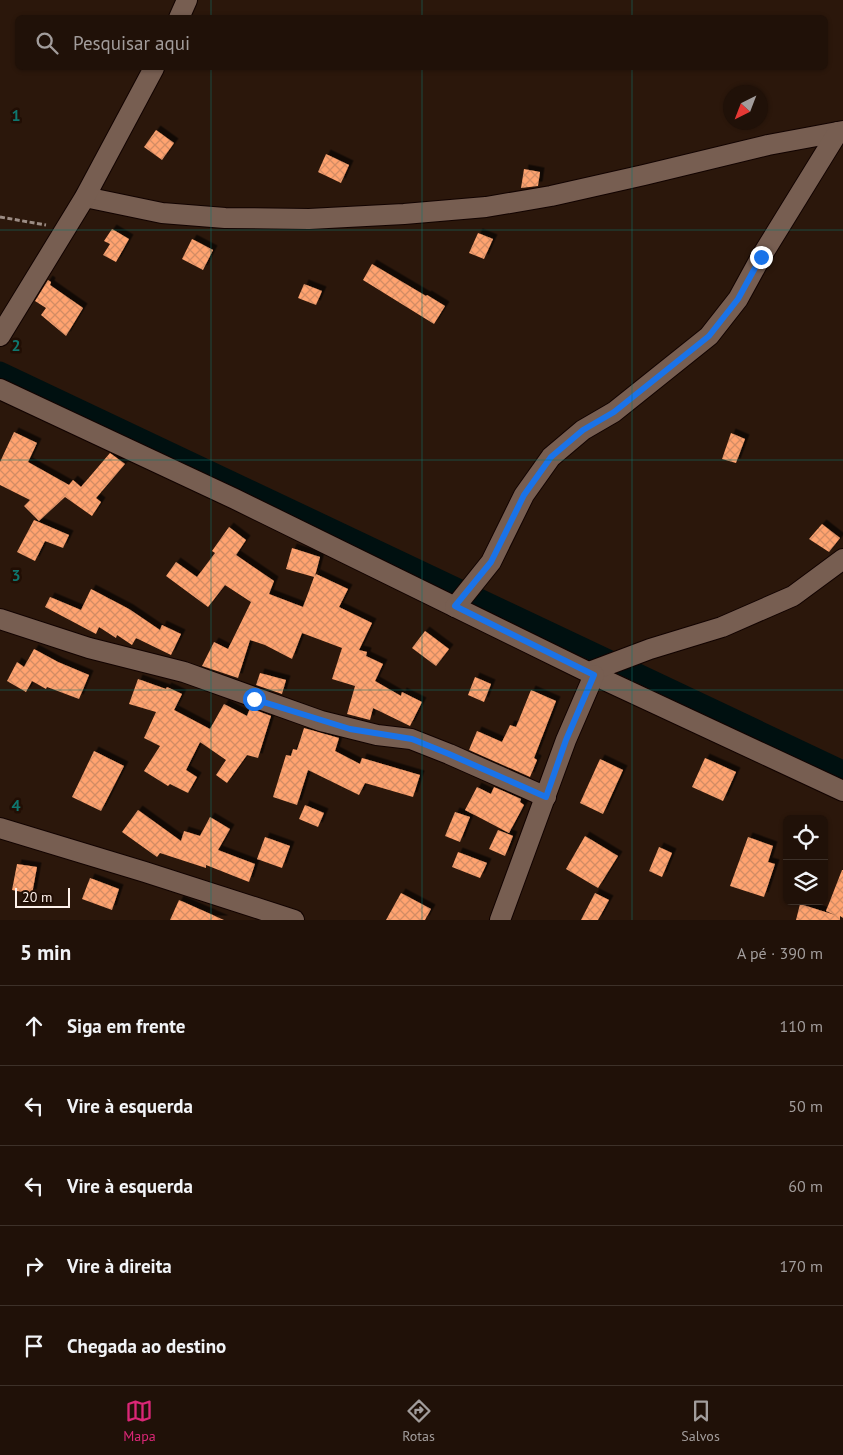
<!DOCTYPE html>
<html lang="pt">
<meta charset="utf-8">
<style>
body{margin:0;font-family:"PT Sans",sans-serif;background:#2d1f16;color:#f1f3f6}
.controls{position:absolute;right:15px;bottom:15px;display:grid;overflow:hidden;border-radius:8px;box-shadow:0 1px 4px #0004}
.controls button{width:45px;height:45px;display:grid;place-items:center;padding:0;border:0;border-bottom:1px solid #3d3129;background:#201108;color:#f1f3f6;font:25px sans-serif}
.compass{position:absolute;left:723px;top:85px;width:45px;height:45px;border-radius:50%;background:#201108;box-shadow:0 1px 4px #0004;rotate:222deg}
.scale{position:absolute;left:15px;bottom:12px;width:55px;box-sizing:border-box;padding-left:5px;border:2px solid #fdf1eb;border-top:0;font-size:14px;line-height:18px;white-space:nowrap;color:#fdf1eb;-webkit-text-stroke:4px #210e04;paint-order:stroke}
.stop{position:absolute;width:15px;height:15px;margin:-11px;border:4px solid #1a73e8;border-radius:50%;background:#fff}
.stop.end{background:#1a73e8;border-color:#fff;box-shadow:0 1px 5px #0008}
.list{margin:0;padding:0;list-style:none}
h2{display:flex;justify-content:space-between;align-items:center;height:65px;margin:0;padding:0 20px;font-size:21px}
h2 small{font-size:16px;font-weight:400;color:#a29d9c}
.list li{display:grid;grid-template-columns:32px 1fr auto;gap:15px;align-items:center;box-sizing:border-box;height:80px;padding:0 20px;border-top:1px solid #3d3129}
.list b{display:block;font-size:19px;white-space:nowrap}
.list em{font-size:16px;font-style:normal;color:#a29d9c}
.icon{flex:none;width:28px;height:28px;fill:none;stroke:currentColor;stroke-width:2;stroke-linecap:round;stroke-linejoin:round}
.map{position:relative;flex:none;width:843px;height:920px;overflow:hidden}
.search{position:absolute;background:#201108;box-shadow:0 1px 4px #0004;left:15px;right:15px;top:15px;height:55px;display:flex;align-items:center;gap:12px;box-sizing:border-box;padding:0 18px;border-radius:8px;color:#a29d9c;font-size:19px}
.sheet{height:465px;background:#201108}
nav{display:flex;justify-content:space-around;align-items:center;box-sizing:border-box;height:70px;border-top:1px solid #3d3129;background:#201108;font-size:14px;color:#a29d9c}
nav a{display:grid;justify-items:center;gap:2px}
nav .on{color:#db2777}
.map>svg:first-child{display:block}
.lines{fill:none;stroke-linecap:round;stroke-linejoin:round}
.canal{stroke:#001010;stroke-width:19}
.building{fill:url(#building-cross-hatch);filter:url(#shadow)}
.street-casing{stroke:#120300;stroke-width:22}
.path{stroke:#9c8c84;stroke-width:3;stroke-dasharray:5 2.5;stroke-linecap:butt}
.street{stroke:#775e51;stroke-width:20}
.route{stroke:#1a73e8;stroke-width:6}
.grid{fill:none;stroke:#0f766e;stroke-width:1;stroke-opacity:0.55}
.grid-label{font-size:16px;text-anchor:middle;font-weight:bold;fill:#0f766e;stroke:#210e04;stroke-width:5;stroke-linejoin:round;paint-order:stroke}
</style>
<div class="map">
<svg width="843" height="920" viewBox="0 0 843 920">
<defs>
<pattern id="building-cross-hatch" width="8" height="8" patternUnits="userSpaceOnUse" patternTransform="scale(1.25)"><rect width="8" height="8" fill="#ffa36f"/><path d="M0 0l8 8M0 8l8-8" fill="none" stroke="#d28c65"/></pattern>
<filter id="shadow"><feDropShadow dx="4.5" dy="-4.5" stdDeviation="0" flood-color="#0009"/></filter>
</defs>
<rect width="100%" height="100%" fill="#2b170b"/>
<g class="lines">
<!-- canal -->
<polyline class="canal" points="0,371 843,770"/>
</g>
<!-- building -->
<g class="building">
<polygon points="156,130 174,143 162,160 144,147"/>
<polygon points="326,154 349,165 341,183 318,172"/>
<polygon points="524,169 540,172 538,186 521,188"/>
<polygon points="112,229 129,239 116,262 103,255 110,244 104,241"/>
<polygon points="478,233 493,239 484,259 469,253"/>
<polygon points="192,239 213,250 203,270 182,259"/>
<polygon points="372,264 426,296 427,295 445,306 434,324 363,280"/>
<polygon points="48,280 51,282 50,285 83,308 66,336 41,315 46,308 35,301"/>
<polygon points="304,284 322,291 316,305 298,298"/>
<polygon points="14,432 37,443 28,462 69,485 73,480 81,487 110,453 125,464 96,498 101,502 92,516 65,497 39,521 24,506 30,500 0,485 0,462"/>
<polygon points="731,433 745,439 736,463 722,459"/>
<polygon points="34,520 69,535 63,548 45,541 35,561 17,552"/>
<polygon points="822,524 840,538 829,552 809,539"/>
<polygon points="229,527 246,540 236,555 274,581 269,594 303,607 314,577 286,569 292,548 320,557 315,576 316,574 348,589 339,607 372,623 359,650 367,652 366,656 383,664 375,681 401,696 402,692 422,702 410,726 373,708 370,720 347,714 355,686 332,679 342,648 302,633 292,659 265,645 250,640 238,678 202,666 214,642 228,649 251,602 225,585 208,607 166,576 176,562 197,577 215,553 212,551"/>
<polygon points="91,589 129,609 160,630 162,625 181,634 171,655 136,638 132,645 117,635 116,638 99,627 96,634 45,607 50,597 81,610"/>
<polygon points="425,631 449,649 436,666 412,648"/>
<polygon points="34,649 58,662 89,675 79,699 47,687 46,689 32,681 26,692 7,681 17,662 24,667"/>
<polygon points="260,673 286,680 282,694 256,685"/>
<polygon points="475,677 491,684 484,702 468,695"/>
<polygon points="138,679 166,689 167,687 182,694 174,710 210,729 224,704 247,716 250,708 271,716 258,758 247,755 227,783 216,775 226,760 200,742 186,770 197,777 188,793 170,784 168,786 144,771 160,746 144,738 156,712 129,704"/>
<polygon points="531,690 556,701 534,758 537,760 530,777 469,750 477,731 502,742 510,725 516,727"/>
<polygon points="304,728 339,738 335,751 360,764 362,758 420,775 413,797 365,783 359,795 308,770 297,805 273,797 286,755 291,756 293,749 297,750"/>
<polygon points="94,751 124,766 101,811 72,797"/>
<polygon points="705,758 736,772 723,801 692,787"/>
<polygon points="600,759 623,770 603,814 580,803"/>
<polygon points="477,787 491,794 494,787 521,799 520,802 524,805 509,833 465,810"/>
<polygon points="305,805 324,813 318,827 299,819"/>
<polygon points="138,810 181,841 184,831 200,836 210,817 230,829 218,850 255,864 249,882 206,865 206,868 160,853 157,857 122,832"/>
<polygon points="455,812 470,817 460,842 445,836"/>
<polygon points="498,830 513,836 505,856 489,849"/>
<polygon points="585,836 618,856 598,888 566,869"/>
<polygon points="265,837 290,846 282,868 257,859"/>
<polygon points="748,837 773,846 768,862 775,864 764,897 730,886"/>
<polygon points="659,847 672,853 662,877 649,871"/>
<polygon points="458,852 487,863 480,878 452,867"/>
<polygon points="17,864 37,867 32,894 12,890"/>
<polygon points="842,870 843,870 843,918 840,916 840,920 796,920 800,904 835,915 826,911"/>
<polygon points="90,878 119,889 112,910 82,899"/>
<polygon points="401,893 431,909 425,920 386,920"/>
<polygon points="595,893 609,900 598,920 581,920"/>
<polygon points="179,900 224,920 170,920"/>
</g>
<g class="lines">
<!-- street casing -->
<g class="street-casing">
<g id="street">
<polyline points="179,18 187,0"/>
<polyline points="85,197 162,213 225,218 309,219 404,214 486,207 551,196 644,175 768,145 843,131"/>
<polyline points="0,336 85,197 154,68"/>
<polyline points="0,389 235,499 594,675 843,791"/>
<polyline points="455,607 491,562 524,495 551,457 583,430 614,412 709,336 738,299 761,257 838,132"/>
<polyline points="0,619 89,648 184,672 321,721 377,735 411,739 449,754 546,797"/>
<polyline points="589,672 650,649 722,627 793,596 843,559"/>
<polyline points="0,828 145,872 294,920"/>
<polyline points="500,920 566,740 594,675"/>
</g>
</g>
<!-- path -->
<polyline class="path" points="0,217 46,225"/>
<!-- street -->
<use href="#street" class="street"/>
</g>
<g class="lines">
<!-- route -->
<polyline class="route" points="254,699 350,729 412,739 449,754 546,797 566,740 594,675 455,606 491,562 524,495 551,457 583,430 614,412 709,336 738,299 761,257"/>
</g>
<!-- grid -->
<path class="grid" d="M211 0V18M422 0V18M632 0V18M211 68V920M422 68V920M632 68V920M0 230H843M0 460H843M0 690H843"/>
<g class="grid-label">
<text x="16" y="121">1</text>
<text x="16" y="351">2</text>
<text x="16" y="581">3</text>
<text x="16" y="811">4</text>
</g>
</svg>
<div class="controls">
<button><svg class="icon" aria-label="locate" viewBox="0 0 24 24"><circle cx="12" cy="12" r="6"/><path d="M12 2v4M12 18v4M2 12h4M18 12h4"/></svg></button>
<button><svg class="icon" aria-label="layers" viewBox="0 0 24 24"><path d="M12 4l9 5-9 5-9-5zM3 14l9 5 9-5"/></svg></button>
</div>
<svg class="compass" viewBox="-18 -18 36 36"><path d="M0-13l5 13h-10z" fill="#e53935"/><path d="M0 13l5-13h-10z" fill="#a29d9c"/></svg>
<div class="scale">20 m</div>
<div class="stop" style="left:254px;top:699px"></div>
<div class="stop end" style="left:761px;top:257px"></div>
<div class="search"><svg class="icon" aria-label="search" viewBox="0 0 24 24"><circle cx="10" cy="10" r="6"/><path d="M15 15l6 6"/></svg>Pesquisar aqui</div>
</div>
<section class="sheet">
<h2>5 min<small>A pé · 390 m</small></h2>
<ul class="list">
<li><svg class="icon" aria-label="ahead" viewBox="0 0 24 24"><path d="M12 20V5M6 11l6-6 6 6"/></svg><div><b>Siga em frente</b></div><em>110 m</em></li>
<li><svg class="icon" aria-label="left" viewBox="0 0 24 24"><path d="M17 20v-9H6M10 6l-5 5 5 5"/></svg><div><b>Vire à esquerda</b></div><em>50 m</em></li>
<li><svg class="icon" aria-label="left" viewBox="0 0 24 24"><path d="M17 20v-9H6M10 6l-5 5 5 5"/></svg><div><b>Vire à esquerda</b></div><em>60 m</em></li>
<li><svg class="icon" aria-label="right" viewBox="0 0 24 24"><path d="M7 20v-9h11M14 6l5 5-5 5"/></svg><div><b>Vire à direita</b></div><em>170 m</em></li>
<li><svg class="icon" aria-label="arrive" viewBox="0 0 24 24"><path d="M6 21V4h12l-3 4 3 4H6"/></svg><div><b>Chegada ao destino</b></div></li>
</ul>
</section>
<nav>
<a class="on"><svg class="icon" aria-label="map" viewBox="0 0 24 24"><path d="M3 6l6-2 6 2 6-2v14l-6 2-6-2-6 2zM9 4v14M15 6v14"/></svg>Mapa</a>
<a><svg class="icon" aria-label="directions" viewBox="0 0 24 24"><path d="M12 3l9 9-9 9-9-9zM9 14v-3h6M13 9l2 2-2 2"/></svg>Rotas</a>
<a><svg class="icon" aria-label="saved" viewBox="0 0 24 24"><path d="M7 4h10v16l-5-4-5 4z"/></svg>Salvos</a>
</nav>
